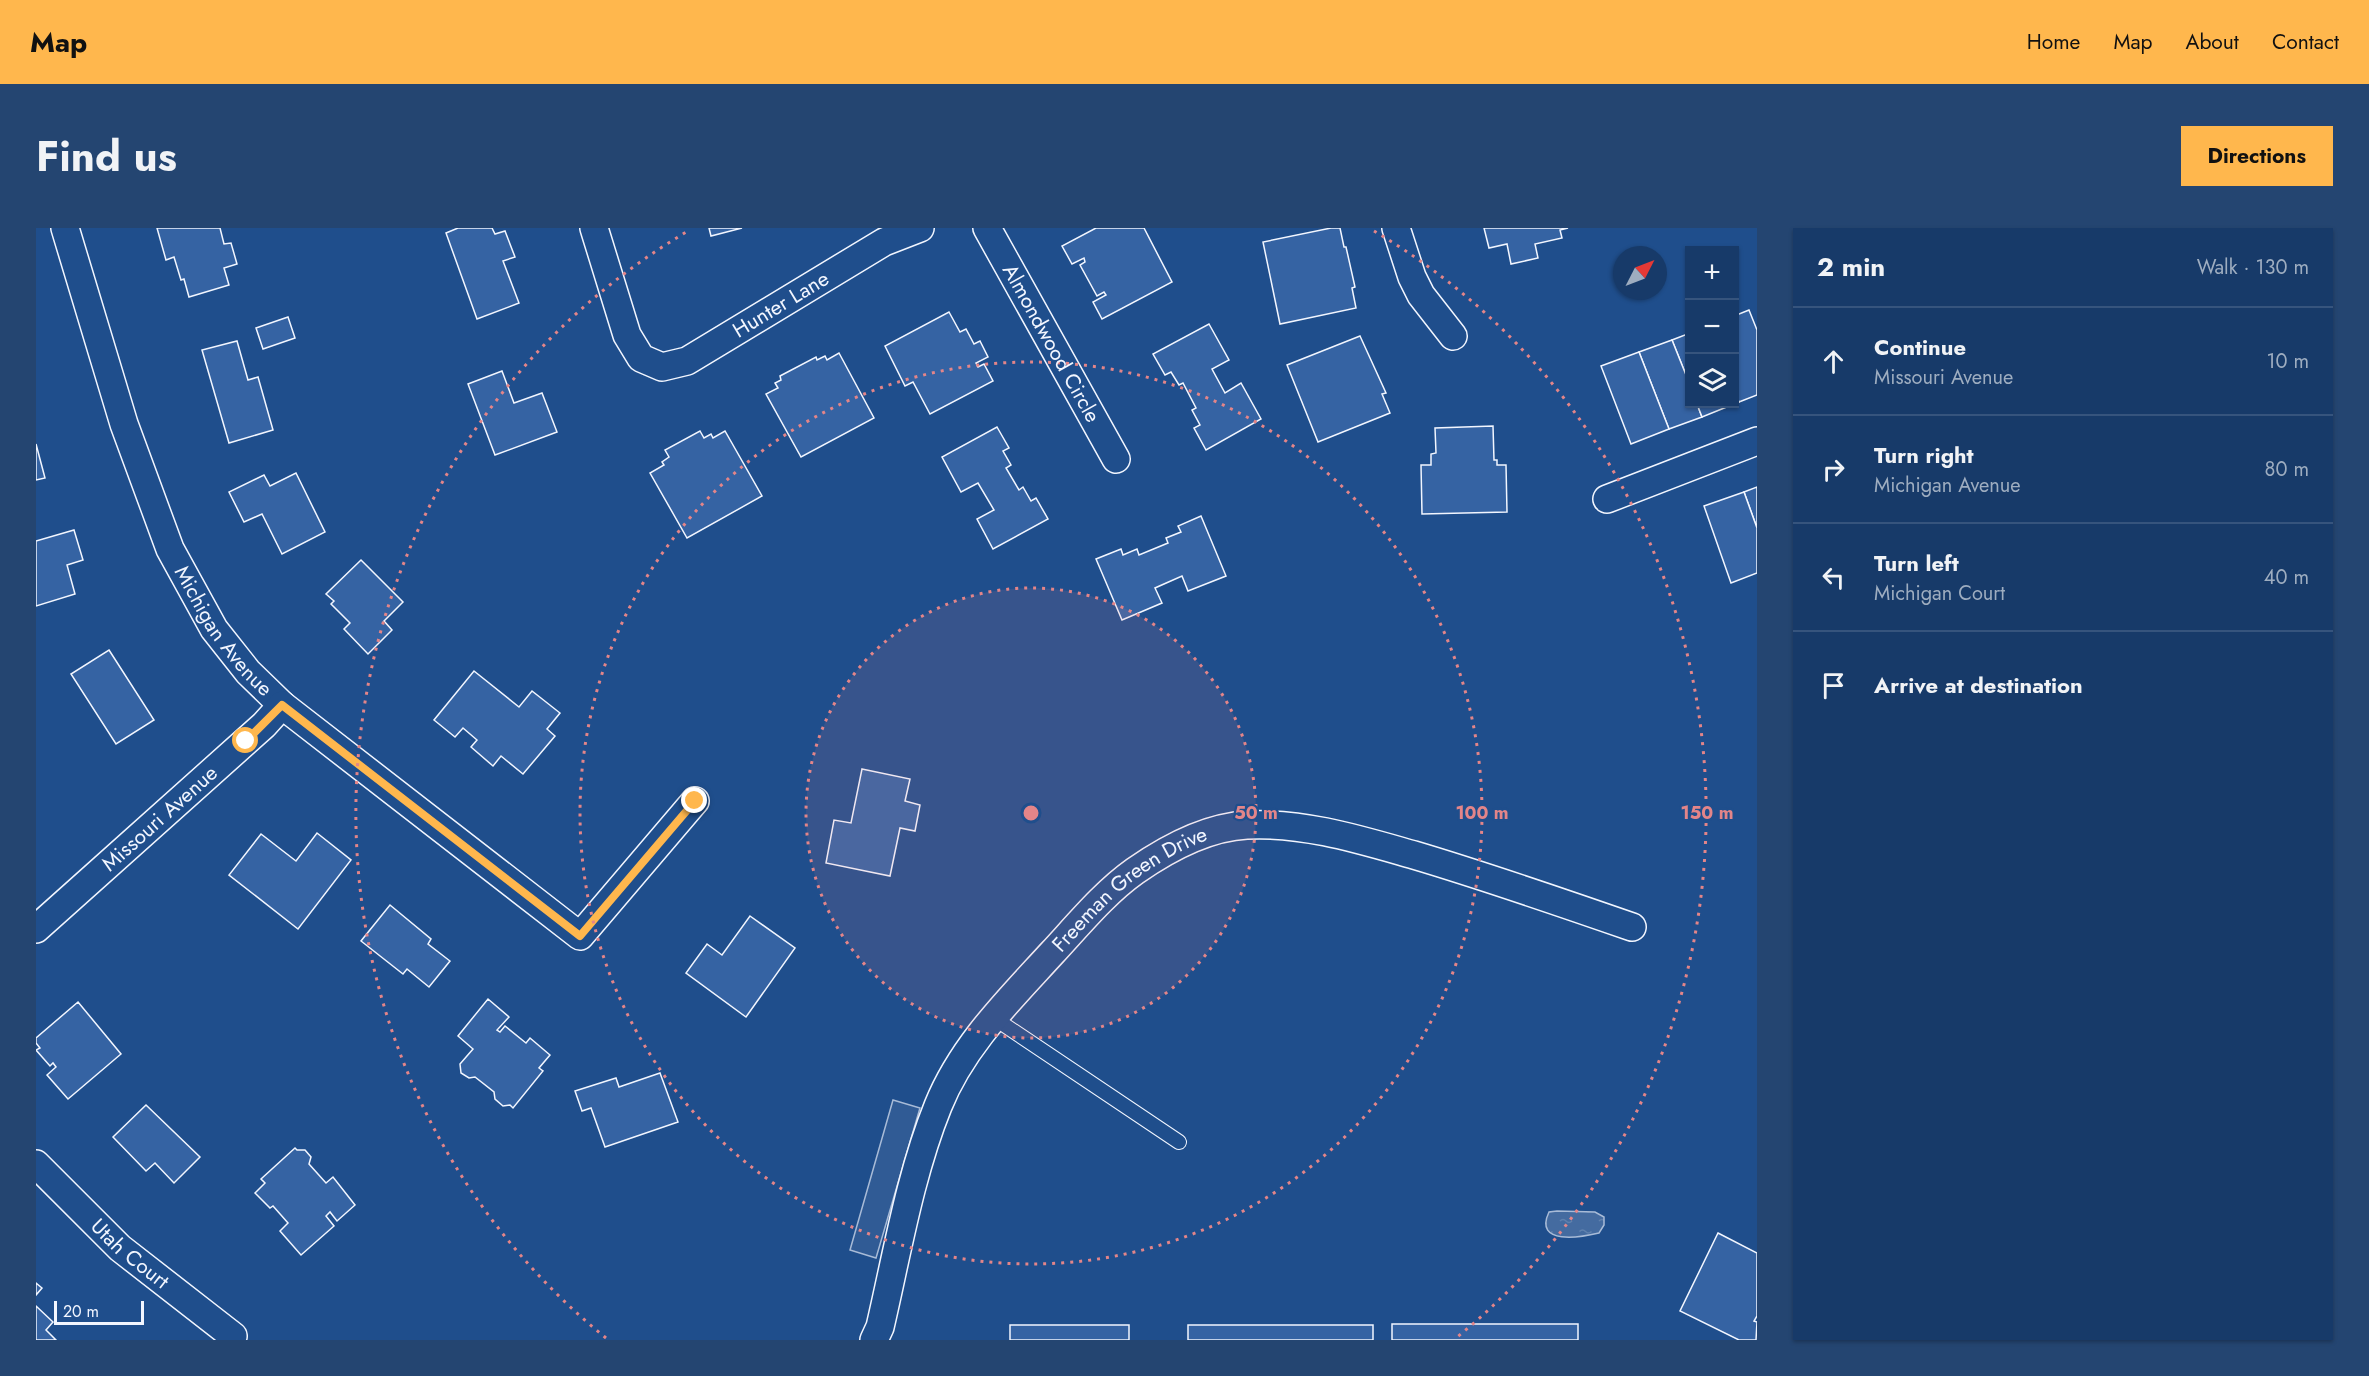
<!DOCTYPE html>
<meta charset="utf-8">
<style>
body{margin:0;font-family:Jost,sans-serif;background:#244571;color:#f1f3f6}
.controls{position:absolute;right:18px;top:18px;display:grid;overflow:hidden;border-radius:0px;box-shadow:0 2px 4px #0004}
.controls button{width:54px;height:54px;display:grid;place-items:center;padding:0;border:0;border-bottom:2px solid #36547d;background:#173a69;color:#f1f3f6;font:30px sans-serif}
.compass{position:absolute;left:1577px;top:18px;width:54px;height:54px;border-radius:50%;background:#173a69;box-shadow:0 2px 4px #0004;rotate:48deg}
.scale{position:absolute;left:18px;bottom:15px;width:90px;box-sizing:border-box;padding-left:6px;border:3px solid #f2f6ff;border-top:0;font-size:16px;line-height:21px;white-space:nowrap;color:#f2f6ff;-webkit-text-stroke:4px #1f4e8c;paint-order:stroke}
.stop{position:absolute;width:18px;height:18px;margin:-14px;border:4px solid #ffb74d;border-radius:50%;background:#fff}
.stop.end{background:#ffb74d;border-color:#fff;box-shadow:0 2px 6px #0008}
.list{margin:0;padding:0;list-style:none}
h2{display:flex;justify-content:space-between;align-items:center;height:78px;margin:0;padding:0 24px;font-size:26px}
h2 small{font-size:20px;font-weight:400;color:#9eadc0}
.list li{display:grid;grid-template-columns:39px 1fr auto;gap:18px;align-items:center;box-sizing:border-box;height:108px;padding:0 24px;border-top:2px solid #36547d}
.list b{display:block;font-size:22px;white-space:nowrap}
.list p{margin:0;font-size:20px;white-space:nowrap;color:#9eadc0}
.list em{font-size:20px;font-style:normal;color:#9eadc0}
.icon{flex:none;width:33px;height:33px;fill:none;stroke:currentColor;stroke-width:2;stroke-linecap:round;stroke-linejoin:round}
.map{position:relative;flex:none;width:1721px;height:1112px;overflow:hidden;border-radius:0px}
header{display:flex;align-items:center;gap:36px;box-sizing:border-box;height:84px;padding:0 30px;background:#ffb74d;color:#111}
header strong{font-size:28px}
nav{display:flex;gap:33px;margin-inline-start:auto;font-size:21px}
.intro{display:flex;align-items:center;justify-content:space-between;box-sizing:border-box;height:144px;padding:0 36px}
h1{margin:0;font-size:42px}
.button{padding:15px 27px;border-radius:0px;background:#ffb74d;color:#111;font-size:21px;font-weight:700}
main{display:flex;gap:36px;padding:0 36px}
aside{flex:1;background:#173a69;border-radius:0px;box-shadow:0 2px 4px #0004}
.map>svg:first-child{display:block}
.built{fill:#305b95;stroke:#a8bbd7;stroke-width:1.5}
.water{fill:url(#water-ripples);stroke:#a8bbd7;stroke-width:1.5}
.building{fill:#3563a3;stroke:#f2f6ff;stroke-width:1.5}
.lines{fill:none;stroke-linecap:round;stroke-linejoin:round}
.service-casing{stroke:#f2f6ff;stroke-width:16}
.minor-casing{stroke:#f2f6ff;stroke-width:30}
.service{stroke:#1f4e8c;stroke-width:14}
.minor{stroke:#1f4e8c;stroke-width:27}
.route{stroke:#ffb74d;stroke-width:8}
.ring{fill:none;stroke:#e38589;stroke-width:3;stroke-dasharray:3 6}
.labels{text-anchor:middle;stroke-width:4.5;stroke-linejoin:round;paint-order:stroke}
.street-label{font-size:21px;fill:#f2f6ff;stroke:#1f4e8c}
.centre{fill:#e38589;stroke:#1f4e8c;stroke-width:3}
.ring-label{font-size:18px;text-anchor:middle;font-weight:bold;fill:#e38589;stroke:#1f4e8c;stroke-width:4.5;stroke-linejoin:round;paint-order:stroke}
</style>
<header>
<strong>Map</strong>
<nav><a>Home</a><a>Map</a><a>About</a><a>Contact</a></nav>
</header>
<div class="intro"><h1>Find us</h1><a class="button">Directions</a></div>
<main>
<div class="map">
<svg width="1721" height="1112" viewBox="0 0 1721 1112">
<defs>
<pattern id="water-ripples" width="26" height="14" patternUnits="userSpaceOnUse" patternTransform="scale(1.5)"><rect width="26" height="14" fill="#446ba0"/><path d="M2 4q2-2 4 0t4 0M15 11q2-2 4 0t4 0" fill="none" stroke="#5f81ae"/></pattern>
</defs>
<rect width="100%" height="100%" fill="#1f4e8c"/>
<!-- built -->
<polygon class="built" points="857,872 884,880 840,1030 814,1022"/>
<!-- water -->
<path class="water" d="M1521 983 1559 984 1568 989V997L1563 1005C1546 1009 1497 1018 1513 984Z"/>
<!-- building -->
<g class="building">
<polygon points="121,0 184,0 188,16 195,15 201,36 188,40 193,57 153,69 148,51 145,52 138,29 130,32"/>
<polygon points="422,0 456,0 459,6 469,3 479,29 467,33 483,75 441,91 410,5"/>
<polygon points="673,0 706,0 675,8"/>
<polygon points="1060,0 1108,0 1136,54 1066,91 1057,74 1070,67 1068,64 1061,68 1044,37 1049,34 1048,30 1036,36 1026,18"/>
<polygon points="1295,0 1304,0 1308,19 1310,19 1319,59 1316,60 1320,80 1244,96 1227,14"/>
<polygon points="1448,0 1532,0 1524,2 1526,10 1499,16 1502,30 1475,36 1471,16 1453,20"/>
<polygon points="1713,82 1721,102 1721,167 1703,174 1698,162 1698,88"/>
<polygon points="913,84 924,104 930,101 938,116 944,113 952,129 940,135 942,139 948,136 957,153 894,186 877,154 869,158 849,118"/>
<polygon points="252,89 259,110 227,121 220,100"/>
<polygon points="1173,96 1193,132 1176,141 1189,165 1205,155 1225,191 1170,222 1158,200 1164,197 1156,182 1160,180 1147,155 1143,157 1135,144 1129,147 1117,126"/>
<polygon points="1654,105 1654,157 1636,112"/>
<polygon points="1324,108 1350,165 1346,166 1354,185 1282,214 1251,137"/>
<polygon points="1636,112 1654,157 1654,176 1661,176 1666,189 1633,201 1603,124"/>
<polygon points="201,113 212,152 222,149 237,202 193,215 166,122"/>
<polygon points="1603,124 1633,201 1595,216 1565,138"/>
<polygon points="803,125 838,190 765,229 730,166 742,160 739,155 745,152 744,148 780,129 781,132 789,128 791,132"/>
<polygon points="466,143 478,175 506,165 521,204 459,227 432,156"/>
<polygon points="1698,162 1703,174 1666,189 1661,176 1698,176"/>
<polygon points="1457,198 1458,232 1461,232 1461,237 1470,237 1471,284 1386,286 1385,237 1395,237 1395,226 1400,225 1399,200"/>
<polygon points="961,199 973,220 967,223 975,237 970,240 983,262 987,259 995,273 1000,270 1012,291 957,321 941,291 958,282 942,255 925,264 906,229"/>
<polygon points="664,203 668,210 675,206 677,210 689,203 726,268 651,310 614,245 628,237 626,234 633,229 629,222"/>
<polygon points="0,216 9,250 0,252"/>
<polygon points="260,245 289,304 246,326 226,286 208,294 193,264 228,247 234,258"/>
<polygon points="1721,259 1721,300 1708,264"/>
<polygon points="1708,264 1721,300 1721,345 1695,355 1668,278"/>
<polygon points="1165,288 1190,348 1152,363 1146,348 1119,360 1126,375 1086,392 1060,331 1085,321 1087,327 1101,321 1103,327 1132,315 1130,310 1145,304 1142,298"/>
<polygon points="38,302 47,332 31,337 39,366 0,378 0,313"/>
<polygon points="325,332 367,374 348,393 356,402 332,426 308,401 314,395 295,376 298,373 290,366"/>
<polygon points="73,422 118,492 80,516 35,446"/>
<polygon points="438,443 483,479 496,463 524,485 511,501 519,508 487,546 465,528 457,538 435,519 441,512 427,500 419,509 398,492"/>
<polygon points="826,541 874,551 869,573 884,577 879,603 864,600 854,648 790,635 798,592 815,595"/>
<polygon points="281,605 315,632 262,701 193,647 225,606 260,633"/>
<polygon points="354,677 395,711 392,716 414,733 393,759 371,741 367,746 325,713"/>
<polygon points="714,688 759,720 710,789 650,745 671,716 686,727"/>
<polygon points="452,771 473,789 461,802 464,804 469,798 490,815 494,810 514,827 503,840 507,843 477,880 474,877 467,878 459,871 458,864 439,849 433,850 425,845 424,836 437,821 422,808"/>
<polygon points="42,774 85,826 32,871 11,847 20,839 17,835 14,838 0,822 4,820 0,815 0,810"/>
<polygon points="624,845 642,894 569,919 555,880 546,883 539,863 580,850 583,859"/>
<polygon points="110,877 164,929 138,955 119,935 110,943 77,909"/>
<polygon points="259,920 261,922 269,922 275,929 273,936 290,955 297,949 319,977 301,993 294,984 290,988 298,998 265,1027 244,1003 252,995 237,978 234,980 219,965 229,955 225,951"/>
<polygon points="1682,1005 1721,1025 1721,1088 1718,1093 1721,1094 1720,1112 1703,1112 1644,1083"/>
<polygon points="0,1055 6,1060 0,1067"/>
<polygon points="0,1078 17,1094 10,1102 20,1112 0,1112"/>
<rect x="1356" y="1096" width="186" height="16"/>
<rect x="974" y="1097" width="119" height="15"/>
<rect x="1152" y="1097" width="185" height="15"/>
</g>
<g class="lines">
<!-- service casing -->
<g class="service-casing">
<polyline id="service" points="958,790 1143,914"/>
</g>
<!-- minor casing -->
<g class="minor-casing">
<g id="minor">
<path id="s1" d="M29 0 88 196 134 321 178 401 212 444 246 477 544 708 659 573"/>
<path id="s2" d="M558 0 591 107 605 130 626 139 651 133 848 14 884 0"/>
<path id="s3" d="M951 0 1080 231"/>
<polyline points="1360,0 1376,49 1385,67 1417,108"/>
<polyline points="1571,271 1721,213"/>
<path id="s4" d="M0 701 228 497 246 477"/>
<path id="s5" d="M0 936 84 1020 197 1108"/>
<path id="s6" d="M838 1112 844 1099C861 1026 874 947 902 878 926 818 973 772 1016 725 1042 697 1068 665 1099 643 1132 620 1171 599 1211 597 1268 594 1325 612 1378 627 1452 649 1524 674 1596 699"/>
</g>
</g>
<!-- service -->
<use href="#service" class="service"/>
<!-- minor -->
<use href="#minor" class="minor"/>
</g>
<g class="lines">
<!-- route -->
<polyline class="route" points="210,513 246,477 544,708 659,573"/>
</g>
<!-- distance rings -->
<circle cx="995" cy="585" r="225" fill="#e38589" fill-opacity=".12"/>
<g class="ring">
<circle cx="995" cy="585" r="225"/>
<circle cx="995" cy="585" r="451"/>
<path d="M570 1110A676 676 0 0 1 652 3M1338 3A676 676 0 0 1 1420 1110"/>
</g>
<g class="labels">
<!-- street labels -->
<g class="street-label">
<text dy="7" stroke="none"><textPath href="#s2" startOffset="297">Hunter Lane</textPath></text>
<text dy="7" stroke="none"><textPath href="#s3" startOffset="132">Almondwood Circle</textPath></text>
<text dy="7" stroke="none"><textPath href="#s1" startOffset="436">Michigan Avenue</textPath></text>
<text dy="7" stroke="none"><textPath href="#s4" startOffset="166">Missouri Avenue</textPath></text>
<text dy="7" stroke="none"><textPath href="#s6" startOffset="537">Freeman Green Drive</textPath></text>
<text dy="7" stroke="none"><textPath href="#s5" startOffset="130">Utah Court</textPath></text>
</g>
</g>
<circle cx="995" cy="585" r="9" class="centre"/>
<g class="ring-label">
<text x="1220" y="591">50 m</text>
<text x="1446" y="591">100 m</text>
<text x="1671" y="591">150 m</text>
</g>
</svg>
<div class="controls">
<button>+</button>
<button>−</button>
<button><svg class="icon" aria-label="layers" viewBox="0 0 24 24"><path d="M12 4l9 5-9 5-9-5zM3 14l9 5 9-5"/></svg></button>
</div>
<svg class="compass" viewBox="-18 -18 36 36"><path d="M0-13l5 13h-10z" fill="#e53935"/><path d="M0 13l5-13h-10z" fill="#9eadc0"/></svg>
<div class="scale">20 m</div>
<div class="stop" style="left:210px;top:513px"></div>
<div class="stop end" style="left:659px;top:573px"></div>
</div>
<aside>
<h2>2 min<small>Walk · 130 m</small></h2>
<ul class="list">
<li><svg class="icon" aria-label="ahead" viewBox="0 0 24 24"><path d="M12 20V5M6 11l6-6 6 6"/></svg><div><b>Continue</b><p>Missouri Avenue</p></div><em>10 m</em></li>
<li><svg class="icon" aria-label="right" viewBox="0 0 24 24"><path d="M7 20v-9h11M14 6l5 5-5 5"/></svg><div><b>Turn right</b><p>Michigan Avenue</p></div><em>80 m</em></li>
<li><svg class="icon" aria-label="left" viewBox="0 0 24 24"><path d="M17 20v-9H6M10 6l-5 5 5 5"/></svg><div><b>Turn left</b><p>Michigan Court</p></div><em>40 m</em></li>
<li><svg class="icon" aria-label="arrive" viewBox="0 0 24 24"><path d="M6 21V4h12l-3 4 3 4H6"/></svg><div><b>Arrive at destination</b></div></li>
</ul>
</aside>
</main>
